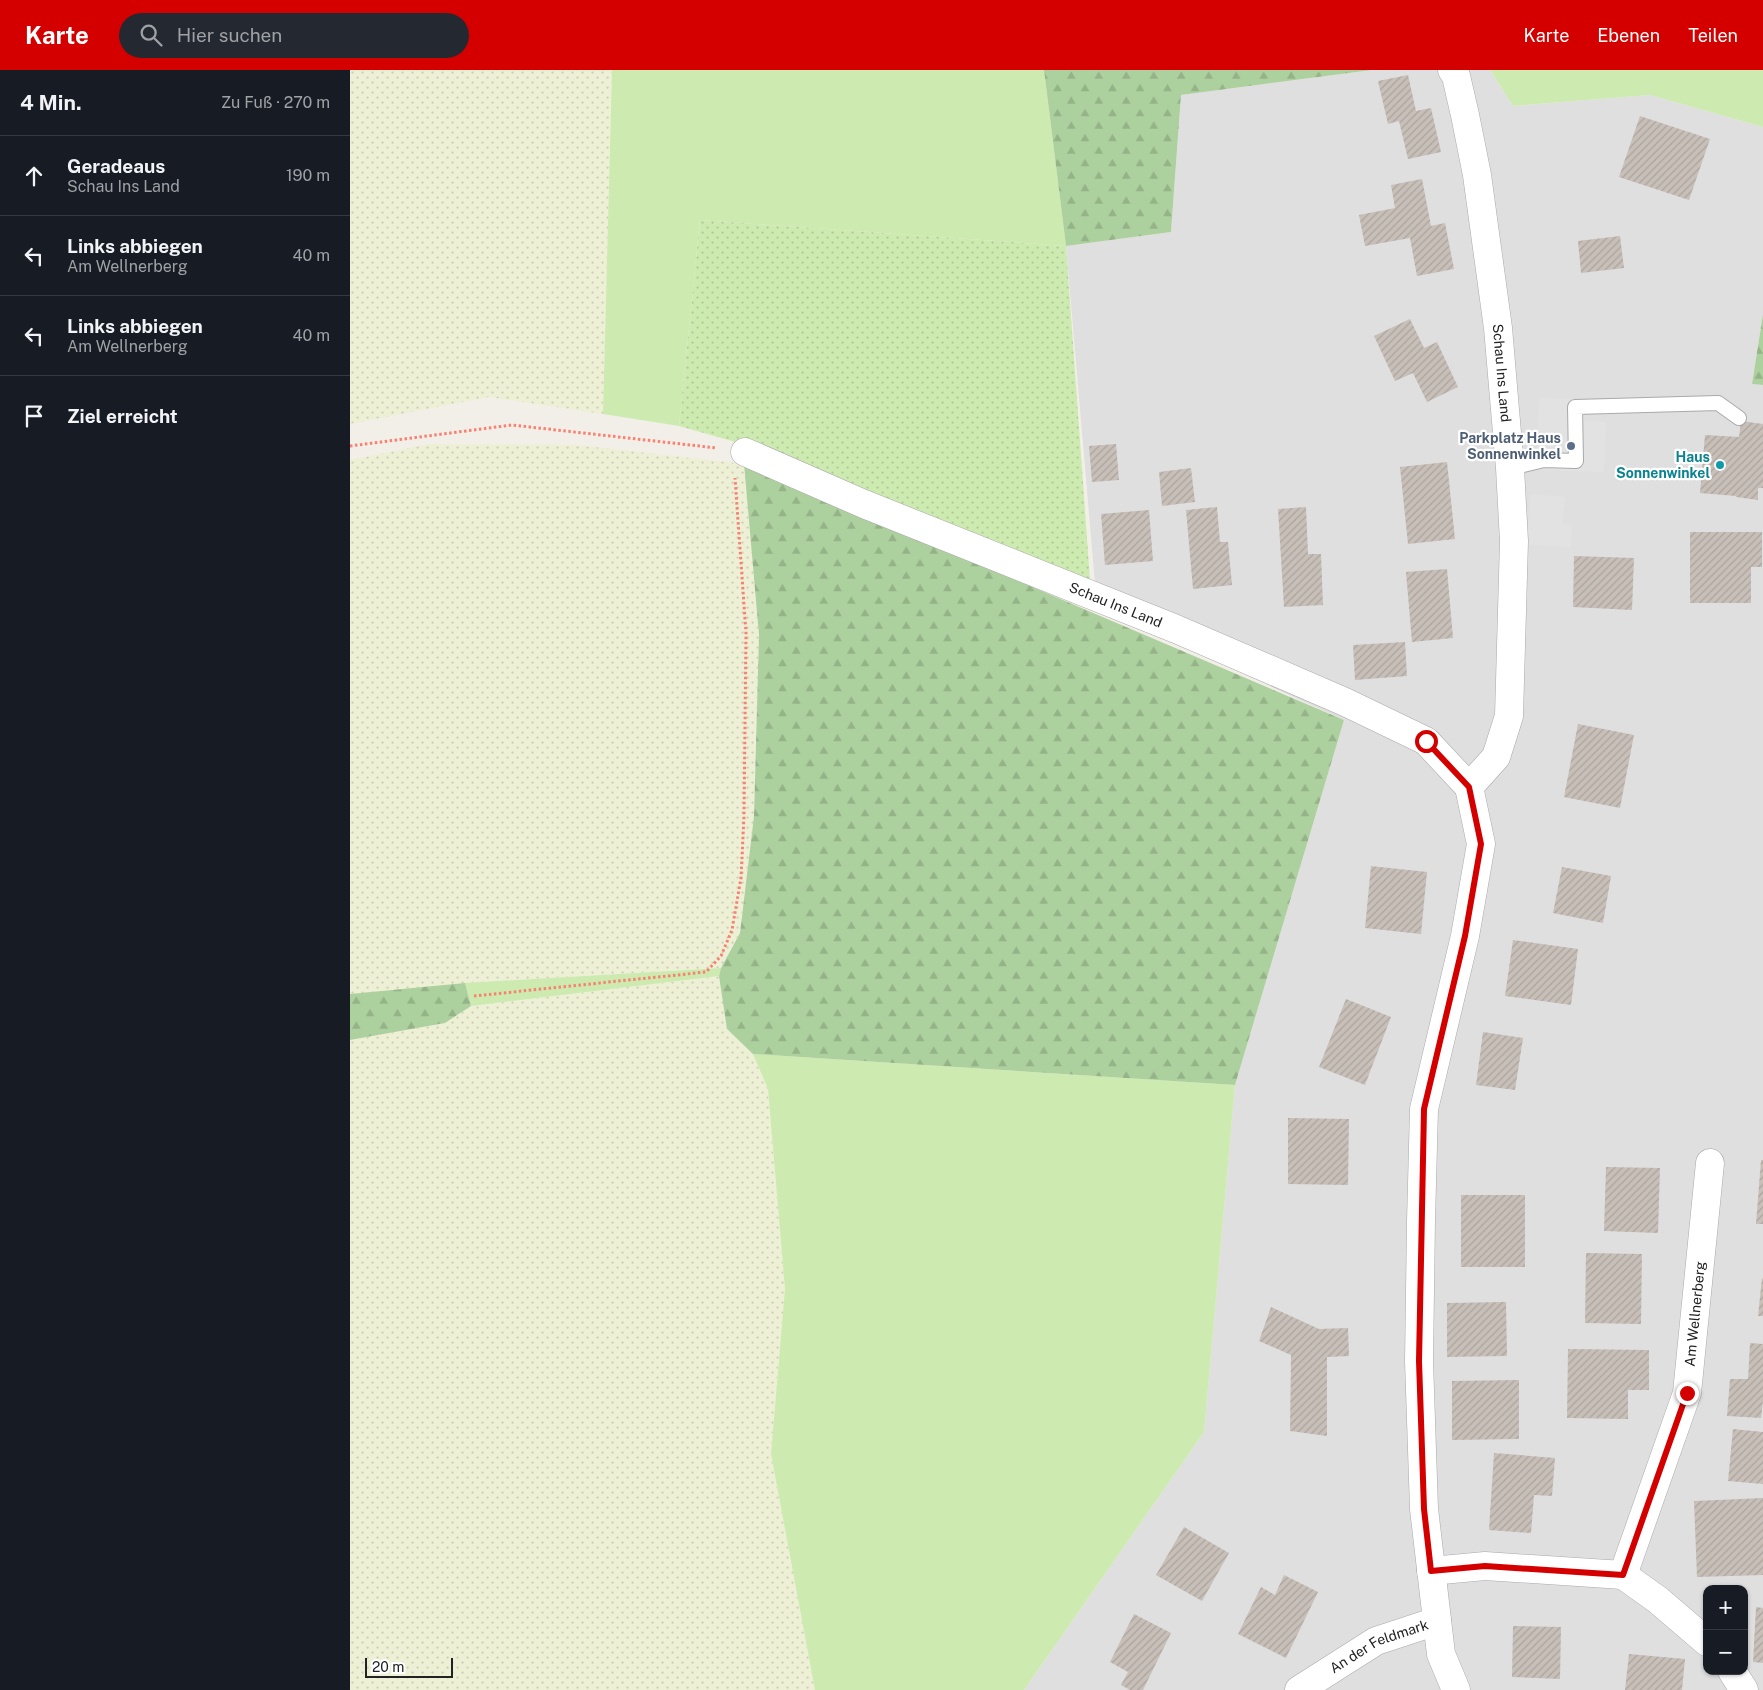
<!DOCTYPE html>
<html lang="de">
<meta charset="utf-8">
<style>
body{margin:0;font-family:"Public Sans",sans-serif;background:#242831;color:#f1f3f6}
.controls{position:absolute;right:15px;bottom:15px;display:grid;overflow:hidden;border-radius:10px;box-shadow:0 1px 4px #0004}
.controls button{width:45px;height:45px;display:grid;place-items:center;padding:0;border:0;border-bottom:1px solid #363941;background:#171b24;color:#f1f3f6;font:25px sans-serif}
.scale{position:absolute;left:15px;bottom:12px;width:88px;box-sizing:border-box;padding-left:5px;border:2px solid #222;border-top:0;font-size:14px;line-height:18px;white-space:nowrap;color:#222;-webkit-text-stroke:4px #fff;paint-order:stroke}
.stop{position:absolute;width:15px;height:15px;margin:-11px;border:4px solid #d40000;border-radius:50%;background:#fff}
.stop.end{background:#d40000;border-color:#fff;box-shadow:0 1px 5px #0008}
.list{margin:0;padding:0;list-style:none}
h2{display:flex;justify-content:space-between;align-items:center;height:65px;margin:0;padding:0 20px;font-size:21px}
h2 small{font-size:16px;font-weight:400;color:#9ea1a6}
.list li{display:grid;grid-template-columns:32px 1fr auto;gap:15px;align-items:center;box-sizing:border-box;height:80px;padding:0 20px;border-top:1px solid #363941}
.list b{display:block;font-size:19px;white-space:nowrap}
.list p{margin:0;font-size:16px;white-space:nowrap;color:#9ea1a6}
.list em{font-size:16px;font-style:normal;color:#9ea1a6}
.icon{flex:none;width:28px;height:28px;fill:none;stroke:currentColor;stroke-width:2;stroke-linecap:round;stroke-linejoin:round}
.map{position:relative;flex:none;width:1413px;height:1620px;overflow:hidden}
header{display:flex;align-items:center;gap:30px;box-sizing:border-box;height:70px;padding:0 25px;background:#d40000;color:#fff}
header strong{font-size:24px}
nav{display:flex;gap:28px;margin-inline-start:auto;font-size:18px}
.search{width:350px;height:45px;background:#242831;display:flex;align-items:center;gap:12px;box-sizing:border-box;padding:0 18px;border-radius:28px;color:#9ea1a6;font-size:19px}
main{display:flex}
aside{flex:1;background:#171b24}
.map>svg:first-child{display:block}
.residential{fill:#e0dfdf;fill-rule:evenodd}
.farmland{fill:url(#farmland-dots)}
.grass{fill:#cdebb0}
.forest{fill:url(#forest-firs)}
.garden{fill:url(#garden-dots)}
.parking{fill:#e2e2e2}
.building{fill:url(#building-hatch)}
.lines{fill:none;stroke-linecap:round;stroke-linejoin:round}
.lane-casing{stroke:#a9a9a9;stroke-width:16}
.street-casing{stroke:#a9a9a9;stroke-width:29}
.path{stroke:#fa8072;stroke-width:3;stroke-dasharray:2.5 2.5;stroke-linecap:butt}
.lane{stroke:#fff;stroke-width:14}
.street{stroke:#fff;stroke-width:28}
.route{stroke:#d40000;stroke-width:6}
.service-dot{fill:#5c6f8a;stroke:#fff;stroke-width:2}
.culture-dot{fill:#0f9aa8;stroke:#fff;stroke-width:2}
.labels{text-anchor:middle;stroke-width:4.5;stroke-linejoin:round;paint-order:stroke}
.street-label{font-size:14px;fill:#222;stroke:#fff}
.service-label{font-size:14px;font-weight:bold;fill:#4e5e75;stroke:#fff;text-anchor:end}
.culture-label{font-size:14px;font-weight:bold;fill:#0d838f;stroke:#fff;text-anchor:end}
</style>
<header>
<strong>Karte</strong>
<div class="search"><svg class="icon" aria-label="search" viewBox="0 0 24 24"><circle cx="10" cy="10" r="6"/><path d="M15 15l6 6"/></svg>Hier suchen</div>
<nav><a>Karte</a><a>Ebenen</a><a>Teilen</a></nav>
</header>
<main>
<aside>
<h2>4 Min.<small>Zu Fuß · 270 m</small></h2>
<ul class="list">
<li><svg class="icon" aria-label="ahead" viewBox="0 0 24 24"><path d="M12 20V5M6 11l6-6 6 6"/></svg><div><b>Geradeaus</b><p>Schau Ins Land</p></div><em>190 m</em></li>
<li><svg class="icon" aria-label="left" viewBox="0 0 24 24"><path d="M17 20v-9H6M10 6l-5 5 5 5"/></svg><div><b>Links abbiegen</b><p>Am Wellnerberg</p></div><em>40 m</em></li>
<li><svg class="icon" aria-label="left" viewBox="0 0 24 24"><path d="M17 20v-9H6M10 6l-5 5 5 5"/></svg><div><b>Links abbiegen</b><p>Am Wellnerberg</p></div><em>40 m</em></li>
<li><svg class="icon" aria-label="arrive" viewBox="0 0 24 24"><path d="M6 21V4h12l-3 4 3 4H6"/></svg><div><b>Ziel erreicht</b></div></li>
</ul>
</aside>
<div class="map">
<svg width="1413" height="1620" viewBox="0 0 1413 1620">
<defs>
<pattern id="farmland-dots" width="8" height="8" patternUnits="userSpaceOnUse" patternTransform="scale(1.25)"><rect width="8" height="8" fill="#eef0d5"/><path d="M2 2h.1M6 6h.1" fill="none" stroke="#ccceb7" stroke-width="1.8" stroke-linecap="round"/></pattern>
<pattern id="forest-firs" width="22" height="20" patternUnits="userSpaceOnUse" patternTransform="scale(1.25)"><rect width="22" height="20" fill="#add19e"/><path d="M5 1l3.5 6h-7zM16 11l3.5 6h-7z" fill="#95b388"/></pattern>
<pattern id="garden-dots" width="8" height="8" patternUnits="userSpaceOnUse" patternTransform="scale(1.25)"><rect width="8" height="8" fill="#cdebb0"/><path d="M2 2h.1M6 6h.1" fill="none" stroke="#b0c997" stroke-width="1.8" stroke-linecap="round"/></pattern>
<pattern id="building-hatch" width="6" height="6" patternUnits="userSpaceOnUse" patternTransform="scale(1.25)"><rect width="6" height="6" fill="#c7bfb8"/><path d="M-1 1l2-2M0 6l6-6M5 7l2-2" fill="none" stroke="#aba49e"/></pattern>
</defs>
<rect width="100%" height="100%" fill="#f2efe9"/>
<!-- residential -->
<path class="residential" d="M1022 0H1140L1163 36 1300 25 1413 57V244L1402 314 1413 315V1620H674L854 1362 885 1015 994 650 747 537 716 176 821 162 831 25ZM1357 1519H1394V1601H1357Z"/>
<!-- farmland -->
<g class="farmland">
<polygon points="0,0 262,0 253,344 139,327 0,354"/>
<polygon points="79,374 227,375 394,394 409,565 404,746 390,863 371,898 115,913 98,921 0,926 0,390"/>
<polygon points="369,906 377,959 403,984 418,1019 435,1219 421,1384 465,1620 0,1620 0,970 95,953 121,936"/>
</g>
<!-- grass -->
<g class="grass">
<polygon points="262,0 694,0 716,176 350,150 329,356 253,344"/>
<polygon points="1140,0 1413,0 1413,57 1300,25 1163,36"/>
<polygon points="371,898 369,906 121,936 115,913"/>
<polygon points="403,984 885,1015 854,1362 674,1620 465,1620 421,1384 435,1219 418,1019"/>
</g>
<!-- forest -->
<g class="forest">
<polygon points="694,0 1022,0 831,25 821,162 716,176"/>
<polygon points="1413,244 1413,315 1402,314"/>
<polygon points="394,394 994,650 885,1015 403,984 377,959 369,906 371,898 390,863 404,746 409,565"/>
<polygon points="115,913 121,936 95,953 0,970 0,924"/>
</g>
<!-- garden -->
<polygon class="garden" points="350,150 716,176 740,510 421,382 329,356"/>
<!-- parking -->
<g class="parking">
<polygon points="1189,328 1234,329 1234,351 1256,352 1254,402 1186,400"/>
<polygon points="1180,424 1215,427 1213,454 1222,455 1221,477 1177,475"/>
</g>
<!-- building -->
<g class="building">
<polygon points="1058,5 1066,41 1081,38 1091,82 1058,89 1049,51 1038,54 1028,11"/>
<polygon points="1290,46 1360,69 1339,130 1269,107"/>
<polygon points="1072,109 1081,156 1095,153 1104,199 1067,206 1060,168 1015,176 1009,145 1045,138 1041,115"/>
<polygon points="1270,166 1274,198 1231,203 1228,171"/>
<polygon points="1060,249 1074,278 1087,272 1108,317 1077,332 1063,303 1045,311 1024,266"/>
<polygon points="1391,351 1413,354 1413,418 1408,418 1408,430 1386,427 1386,426 1350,423 1355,365 1389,367"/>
<polygon points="766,374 769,410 742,412 739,376"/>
<polygon points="1097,392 1105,469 1058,474 1050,397"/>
<polygon points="841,398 845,432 812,436 809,402"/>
<polygon points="867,437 870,472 878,472 882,515 843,519 836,440"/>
<polygon points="956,437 958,484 971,484 973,535 934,537 928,439"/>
<polygon points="799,440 803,491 755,495 751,444"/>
<polygon points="1340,462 1412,462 1412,497 1401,497 1401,533 1340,533"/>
<polygon points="1224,486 1284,488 1282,540 1223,537"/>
<polygon points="1097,499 1103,568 1062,572 1056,502"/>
<polygon points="1055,572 1057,606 1005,610 1003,575"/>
<polygon points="1228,654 1284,665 1270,738 1214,727"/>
<polygon points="1021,796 1077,802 1071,864 1015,858"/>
<polygon points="1212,797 1261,806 1253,853 1203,843"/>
<polygon points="1163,870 1228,879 1221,935 1155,926"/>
<polygon points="996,929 1041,947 1015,1015 969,997"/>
<polygon points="1133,962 1173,968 1165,1020 1126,1015"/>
<polygon points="938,1048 999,1049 998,1115 938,1114"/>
<polygon points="1411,1090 1413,1090 1413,1154 1406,1154"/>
<polygon points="1256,1097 1310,1098 1308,1163 1254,1161"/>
<rect x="1111" y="1125" width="64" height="72"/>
<polygon points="1236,1183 1292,1184 1291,1254 1235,1253"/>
<polygon points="1412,1208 1413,1209 1413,1246 1408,1246"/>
<polygon points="1156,1232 1157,1286 1097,1287 1097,1233"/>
<polygon points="921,1237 969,1259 998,1258 999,1286 977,1287 977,1366 940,1361 941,1285 909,1271"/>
<polygon points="1400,1273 1413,1274 1413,1331 1411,1348 1377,1346 1380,1309 1398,1309"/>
<polygon points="1218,1279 1299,1280 1299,1320 1278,1320 1278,1349 1217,1348"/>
<polygon points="1169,1310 1169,1369 1102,1370 1102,1311"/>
<polygon points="1383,1359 1413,1362 1413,1414 1378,1411"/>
<polygon points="1144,1383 1205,1388 1202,1426 1184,1425 1181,1463 1139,1460"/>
<polygon points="1413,1428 1413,1505 1347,1507 1344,1431"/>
<polygon points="834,1457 879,1483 852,1531 806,1505"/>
<polygon points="934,1505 968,1522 936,1588 888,1564 911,1517 925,1525"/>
<polygon points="1406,1537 1413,1538 1413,1593 1403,1592"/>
<polygon points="784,1544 821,1563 793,1620 780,1620 771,1615 778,1602 760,1592"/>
<polygon points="1163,1556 1211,1557 1210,1609 1162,1607"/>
<polygon points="1279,1584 1335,1589 1332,1620 1275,1620"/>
</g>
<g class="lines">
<!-- lane casing -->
<g class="lane-casing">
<polyline id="lane" points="1160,398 1194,390 1226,391 1225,337 1368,333 1389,348"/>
</g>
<!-- street casing -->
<g class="street-casing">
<g id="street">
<path id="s1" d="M1102 0 1106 6 1115 45 1127 105 1148 258 1160 398 1164 471 1159 646 1146 687 1119 717 1131 774 1115 866 1074 1039 1071 1151 1069 1291 1074 1439 1091 1584 1106 1620"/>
<path id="s2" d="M395 382 514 434 826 559 995 632 1076 671 1119 717"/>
<path id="s3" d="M1081 1501 1135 1496 1273 1505 1337 1323 1360 1093"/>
<polyline points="1273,1505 1308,1530 1357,1572"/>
<polyline points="1382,1601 1394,1620"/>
<path id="s4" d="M949 1620 1026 1571 1087 1551"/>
</g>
</g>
<!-- path -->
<g class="path">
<polyline points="0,376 162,355 367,378"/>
<polyline points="124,926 356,902 371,886 382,860 391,808 394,746 396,563 385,408"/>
</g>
<!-- lane -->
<use href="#lane" class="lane"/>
<!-- street -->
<use href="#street" class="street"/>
</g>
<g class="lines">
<!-- route -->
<polyline class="route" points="1076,671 1119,717 1131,774 1115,866 1074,1039 1069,1291 1074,1439 1081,1501 1135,1496 1273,1505 1337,1323"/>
</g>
<!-- markers -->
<circle class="service-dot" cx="1221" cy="376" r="5"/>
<circle class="culture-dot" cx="1370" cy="395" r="5"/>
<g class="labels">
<!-- street labels -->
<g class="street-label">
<text dy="5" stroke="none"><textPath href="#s1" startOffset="308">Schau Ins Land</textPath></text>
<text dy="5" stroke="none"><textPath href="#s2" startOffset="401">Schau Ins Land</textPath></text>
<text dy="5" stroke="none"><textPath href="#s3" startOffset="465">Am Wellnerberg</textPath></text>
<text dy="5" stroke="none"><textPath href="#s4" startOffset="92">An der Feldmark</textPath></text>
</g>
<!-- service labels -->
<g class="service-label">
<text x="1211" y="373">Parkplatz Haus<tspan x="1211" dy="16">Sonnenwinkel</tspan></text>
</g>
<!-- culture labels -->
<g class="culture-label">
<text x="1360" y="392">Haus<tspan x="1360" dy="16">Sonnenwinkel</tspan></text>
</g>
</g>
</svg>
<div class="controls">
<button>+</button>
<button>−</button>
</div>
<div class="scale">20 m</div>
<div class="stop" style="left:1076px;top:671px"></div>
<div class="stop end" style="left:1337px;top:1323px"></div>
</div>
</main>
